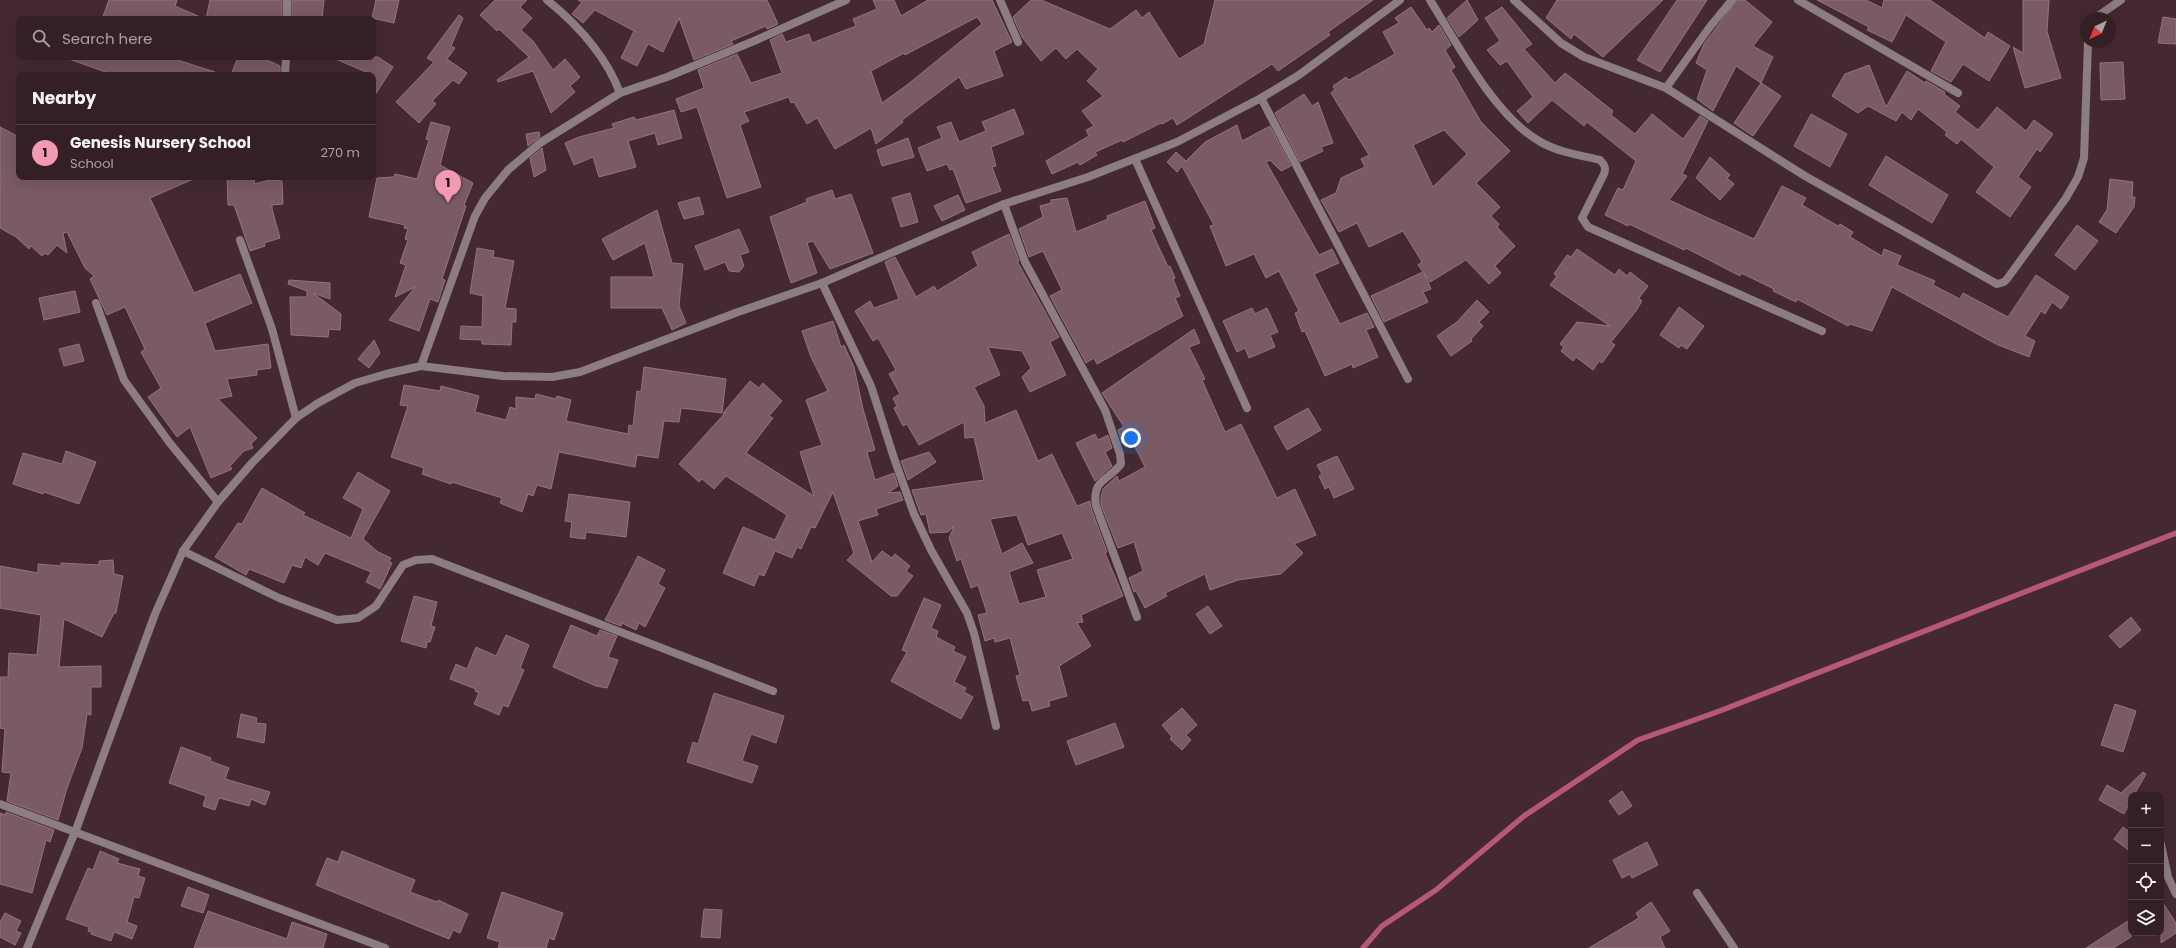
<!DOCTYPE html>
<meta charset="utf-8">
<style>
body{margin:0;font-family:Poppins,sans-serif;background:#3c272d;color:#f1f3f6}
.controls{position:absolute;right:12px;bottom:12px;display:grid;overflow:hidden;border-radius:8px;box-shadow:0 4px 16px #0002}
.controls button{width:36px;height:36px;display:grid;place-items:center;padding:0;border:0;border-bottom:1px solid #4e3d42;background:#341f25;color:#f1f3f6;font:20px sans-serif}
.compass{position:absolute;left:2080px;top:12px;width:36px;height:36px;border-radius:50%;background:#341f25;box-shadow:0 4px 16px #0002;rotate:223deg}
.you{position:absolute;left:1131px;top:438px;width:14px;height:14px;margin:-10px;border:3px solid #fff;border-radius:50%;background:#1a73e8;box-shadow:0 0 0 6px #1a73e833}
.badge{display:grid;place-items:center;width:26px;height:26px;border-radius:50%;background:#f19ab2;color:#111;font-size:13px;font-weight:700}
.pin{position:absolute;translate:-50% -33px;filter:drop-shadow(0 1px 2px #0008)}
.pin::after{content:'';position:absolute;top:21px;width:14px;height:12px;background:inherit;clip-path:polygon(0 0,100% 0,50% 100%)}
.list{margin:0;padding:0;list-style:none}
h2{display:flex;justify-content:space-between;align-items:center;height:52px;margin:0;padding:0 16px;font-size:17px}
h2 small{font-size:13px;font-weight:400;color:#a9a2a7}
.list li{display:grid;grid-template-columns:26px 1fr auto;gap:12px;align-items:center;box-sizing:border-box;height:56px;padding:0 16px;border-top:1px solid #4e3d42}
.list b{display:block;font-size:15px;white-space:nowrap}
.list p{margin:0;font-size:13px;white-space:nowrap;color:#a9a2a7}
.list em{font-size:13px;font-style:normal;color:#a9a2a7}
.icon{flex:none;width:22px;height:22px;fill:none;stroke:currentColor;stroke-width:2;stroke-linecap:round;stroke-linejoin:round}
.map{position:relative;flex:none;width:2176px;height:948px;overflow:hidden}
.search{position:absolute;background:#341f25;box-shadow:0 4px 16px #0002;left:16px;top:16px;width:360px;height:44px;display:flex;align-items:center;gap:10px;box-sizing:border-box;padding:0 14px;border-radius:8px;color:#a9a2a7;font-size:15px}
.panel{position:absolute;background:#341f25;box-shadow:0 4px 16px #0002;left:16px;top:72px;width:360px;height:108px;border-radius:8px}
.map>svg:first-child{display:block}
.lines{fill:none;stroke-linecap:round;stroke-linejoin:round}
.stream{stroke:#b75876;stroke-width:5.5}
.building{fill:#7a5b63;stroke:#94747c;fill-rule:evenodd}
.minor{stroke:#8c7d80;stroke-width:8}
</style>
<div class="map">
<svg width="2176" height="948" viewBox="0 0 2176 948">
<rect width="100%" height="100%" fill="#452931"/>
<g class="lines">
<!-- stream -->
<polyline class="stream" points="1363,948 1382,926 1436,890 1524,816 1638,740 1717,712 2176,533"/>
</g>
<!-- building -->
<g class="building">
<polygon points="109,0 177,0 175,6 205,19 102,19"/>
<polygon points="210,0 282,0 282,19 206,19"/>
<polygon points="292,0 324,0 322,19 292,19"/>
<polygon points="376,0 399,0 394,23 372,18"/>
<polygon points="495,0 527,0 520,7 532,18 521,30 533,41 553,70 565,59 580,77 570,86 575,92 551,113 533,71 498,82 497,80 529,57 499,29 497,31 480,15"/>
<polygon points="578,0 767,0 778,24 767,29 766,26 731,41 733,44 694,60 679,18 663,52 648,44 637,66 621,58 634,31 595,10 583,23 572,14 582,2"/>
<path d="M873 0H894L901 16 928 0H992L1012 42 994 51 1003 76 966 89 959 77 902 120 903 122 876 144 871 128 835 149 817 118 807 124 794 102 791 103 789 97 744 112 749 121 740 125 761 187 727 198 697 107 681 112 676 99 704 88 698 70 737 54 751 83 782 73 770 40 782 34 786 42 809 34 812 43 856 26 853 19 877 9ZM977 17 982 24 907 85 882 103 871 71 904 53 905 55Z"/>
<polygon points="1031,0 1041,0 1110,29 1136,10 1142,18 1149,12 1179,59 1204,44 1215,0 1373,0 1328,32 1330,35 1278,71 1272,64 1177,125 1173,118 1162,124 1161,123 1123,142 1122,140 1095,152 1097,155 1080,165 1078,162 1052,174 1046,161 1089,136 1086,130 1094,126 1082,111 1103,96 1087,81 1098,69 1077,49 1066,59 1056,48 1041,61 1022,37 1013,17"/>
<polygon points="1467,0 1478,20 1459,37 1447,18"/>
<polygon points="1557,0 1663,0 1603,57 1574,34 1571,39 1546,18"/>
<polygon points="1677,0 1707,0 1660,72 1637,60"/>
<polygon points="1737,0 1745,0 1772,22 1753,46 1773,57 1761,83 1736,66 1713,111 1697,99 1707,70 1696,63 1704,44"/>
<polygon points="1817,0 1866,0 1882,8 1884,0 1930,0 1985,38 1988,32 2010,46 1989,81 1963,64 1951,82 1931,71 1946,42 1906,15 1892,42 1867,30 1869,27"/>
<polygon points="2023,0 2049,0 2047,31 2061,78 2025,88 2013,47 2023,53"/>
<path d="M1411 7 1427 30 1429 28 1432 32 1439 25 1451 45 1445 50 1455 67 1451 70 1458 82 1481 122 1510 151 1476 183 1500 207 1491 216 1499 224 1497 227 1515 246 1495 266 1501 273 1489 284 1466 260 1430 282 1424 273 1431 289 1423 292 1428 302 1384 322 1371 296 1423 272 1418 265 1422 262 1403 231 1369 247 1357 223 1339 232 1321 200 1336 193 1341 178 1365 167 1361 159 1369 155 1331 93 1335 90 1333 86 1346 77 1349 80 1395 54 1383 32 1399 23 1395 18ZM1444 130 1467 154 1433 187 1413 145Z"/>
<polygon points="1502,7 1532,44 1524,49 1555,83 1565,73 1613,111 1611,115 1635,134 1652,114 1683,139 1700,116 1708,121 1682,174 1687,176 1669,200 1754,239 1782,186 1806,198 1802,205 1838,226 1840,224 1853,232 1850,237 1882,256 1884,249 1901,256 1897,265 1935,281 1933,285 1960,299 1963,293 2008,317 2036,275 2069,297 2061,309 2052,302 2045,314 2041,311 2025,336 2035,341 2029,357 1996,344 1892,287 1872,331 1850,324 1848,326 1797,299 1796,302 1773,291 1774,289 1741,273 1740,276 1686,248 1684,250 1629,224 1628,226 1605,215 1618,188 1623,190 1636,161 1587,122 1584,126 1552,100 1528,123 1517,111 1533,97 1507,61 1500,65 1487,50 1500,41 1485,18"/>
<polygon points="459,15 463,18 451,46 455,48 447,59 467,73 459,84 453,80 432,101 436,104 419,123 396,102 434,62 427,58"/>
<polygon points="2163,17 2176,19 2176,44 2158,43"/>
<polygon points="69,57 168,57 215,72 215,75 114,75 69,59"/>
<polygon points="238,57 258,57 274,63 280,66 280,75 231,75"/>
<polygon points="331,57 378,57 393,67 373,98 373,75"/>
<polygon points="2123,62 2125,99 2101,100 2100,63"/>
<polygon points="1869,65 1886,107 1907,71 1925,83 1926,81 1945,92 1944,94 1960,106 1955,112 1978,130 1997,107 2026,131 2034,120 2053,134 2040,152 2037,149 2018,177 2031,187 2010,217 1976,192 1994,167 1961,139 1957,144 1945,135 1947,132 1918,109 1911,120 1902,112 1896,121 1868,106 1858,113 1832,96 1845,74"/>
<polygon points="1761,83 1781,96 1753,136 1734,123"/>
<polygon points="1304,94 1312,106 1318,102 1333,143 1321,147 1323,151 1300,162 1275,113"/>
<polygon points="1014,109 1024,134 991,147 996,166 992,167 1001,191 966,203 953,169 950,170 947,164 927,171 918,148 942,138 937,127 951,122 959,142 986,131 982,122"/>
<polygon points="674,110 682,138 658,145 655,133 628,141 636,167 599,177 593,157 574,165 565,143 579,137 614,128 612,124 634,117 636,120"/>
<polygon points="1811,114 1847,134 1830,167 1794,146"/>
<polygon points="431,122 450,127 440,165 473,183 464,205 466,206 442,279 445,280 438,302 430,299 419,331 389,320 415,287 395,297 406,265 400,263 408,240 405,239 408,229 404,228 405,225 369,217 377,178 394,177 395,174 417,179 429,140 426,139"/>
<polygon points="1237,125 1242,141 1270,126 1291,166 1281,171 1270,160 1266,162 1319,255 1332,249 1339,263 1314,274 1340,324 1367,313 1374,327 1366,330 1378,357 1353,368 1352,364 1325,376 1305,331 1302,332 1295,313 1299,311 1279,271 1266,278 1254,254 1226,266 1210,226 1214,225 1182,166 1177,172 1167,162 1176,152 1186,161 1205,142"/>
<polygon points="0,127 19,137 19,177 198,177 150,198 194,293 240,274 252,303 205,323 215,351 268,344 271,368 257,370 257,375 227,379 232,396 218,399 257,438 251,444 253,448 244,451 230,466 232,469 211,478 190,427 177,437 148,397 161,388 141,352 145,349 125,307 107,315 90,279 94,276 85,268 67,232 63,233 67,253 57,245 48,255 45,253 42,256 31,246 29,249 16,237 0,228"/>
<polygon points="539,132 540,137 528,146 526,134"/>
<polygon points="908,138 914,157 882,166 877,150"/>
<polygon points="542,148 546,170 534,177 530,158"/>
<polygon points="1886,156 1948,195 1932,223 1869,185"/>
<polygon points="1710,157 1730,175 1727,178 1734,184 1720,200 1696,178"/>
<polygon points="227,177 255,177 254,184 270,180 282,181 283,204 272,205 272,209 280,238 264,243 265,246 250,251 234,205 228,205"/>
<polygon points="2110,179 2133,182 2132,197 2135,197 2134,207 2116,233 2099,222 2107,210"/>
<polygon points="832,190 835,199 851,194 873,253 830,269 813,241 807,243 817,273 791,283 770,217 807,202 806,199"/>
<polygon points="910,193 918,222 901,227 892,198"/>
<polygon points="958,195 965,210 942,221 934,206"/>
<polygon points="699,197 704,214 684,219 678,203"/>
<polygon points="1067,198 1076,232 1108,219 1107,216 1145,201 1155,228 1151,230 1168,267 1170,266 1175,278 1173,279 1180,296 1175,298 1183,316 1097,364 1094,358 1086,363 1050,296 1062,290 1043,251 1029,257 1019,229 1043,217 1040,206 1051,203 1051,200"/>
<polygon points="657,210 672,263 683,264 679,306 686,323 672,330 662,308 611,308 611,277 654,277 645,243 613,260 602,239"/>
<polygon points="2077,225 2098,241 2075,270 2055,255"/>
<polygon points="739,229 749,252 740,255 744,266 739,272 729,271 725,262 705,270 695,246"/>
<path d="M1009 234 1019 261H1017L1059 337 1050 342 1066 375 1030 392 1022 377 1031 368 1022 351 988 347 1000 375 974 387 984 406 985 423 1016 410 1038 461 1052 454 1077 506 1090 501 1091 508 1107 552 1105 553 1123 596 1081 615 1083 622 1077 623 1091 646 1059 666 1067 696 1049 701 1050 706 1032 711 1029 700 1023 701 1016 676 1020 675 1010 638 995 642 994 638 985 641 978 615 987 613 978 585 971 588 961 559 957 561 949 538 954 526 948 532 930 533 926 514 921 515 912 490 984 480 974 437 965 438 964 422 919 445 907 424 903 426 894 408 897 406 893 398 900 394 889 374 896 370 878 338 873 341 855 311 870 301 874 308 899 299 885 262 895 257 916 297 934 286 937 291 978 266 972 252ZM1017 515 1028 545 1062 533 1073 559 1037 570 1046 597 1019 604 1009 572 1033 563 1022 543 1002 554 990 519Z"/>
<polygon points="477,248 494,251 493,257 514,261 505,308 516,309 516,322 512,322 511,345 482,344 482,340 460,339 461,326 482,327 483,296 470,293"/>
<polygon points="1577,249 1615,275 1619,269 1627,276 1630,272 1648,286 1639,298 1642,301 1636,311 1611,342 1615,345 1602,363 1599,361 1593,370 1576,357 1573,361 1561,351 1564,347 1560,344 1577,322 1610,326 1550,285 1557,276 1554,274 1567,255 1571,257"/>
<polygon points="289,280 330,283 330,299 313,293 341,314 340,330 329,329 328,337 291,335 290,297 307,297 307,291 288,284"/>
<polygon points="75,291 80,312 44,320 39,298"/>
<polygon points="1477,300 1489,312 1479,322 1483,326 1471,339 1472,341 1451,356 1437,336 1457,322"/>
<polygon points="1679,307 1704,326 1687,349 1681,345 1679,348 1660,335"/>
<polygon points="1252,308 1255,314 1267,308 1278,332 1270,335 1275,347 1249,358 1245,348 1237,352 1223,321"/>
<polygon points="833,321 841,347 844,345 854,367 863,409 875,450 867,452 875,480 894,473 898,486 888,493 900,492 903,500 876,509 878,515 858,521 872,562 882,551 892,558 895,554 910,566 906,571 913,576 897,596 891,596 847,560 854,553 833,492 815,528 811,527 801,549 797,547 792,558 775,551 764,576 759,574 754,586 723,573 743,527 775,540 787,515 726,476 714,489 702,479 699,482 679,464 725,413 723,413 750,381 759,388 763,383 782,401 769,416 773,418 746,453 814,496 800,452 822,445 806,400 828,391 811,357 802,331"/>
<polygon points="1194,329 1200,343 1189,347 1205,379 1202,380 1225,432 1241,424 1277,498 1295,489 1316,535 1294,544 1303,553 1281,574 1238,580 1210,590 1205,574 1165,593 1167,596 1145,608 1136,591 1134,592 1129,578 1143,571 1134,542 1118,548 1101,505 1101,497 1103,489 1117,476 1119,481 1145,467 1131,439 1122,443 1118,430 1124,427 1102,393"/>
<polygon points="374,340 380,353 369,368 358,359"/>
<polygon points="79,344 84,361 64,366 59,349"/>
<polygon points="644,367 726,379 722,413 681,408 679,422 664,421 658,458 637,455 635,467 559,452 551,489 537,485 533,496 528,494 522,512 500,503 502,498 452,482 451,484 422,474 424,468 391,457 408,406 400,405 404,385 440,391 441,386 479,396 475,412 506,420 510,407 516,409 516,397 535,399 536,394 556,399 557,396 571,400 566,421 628,434 629,425 633,426 637,391 641,392"/>
<polygon points="1308,408 1321,430 1287,450 1274,427"/>
<polygon points="1095,434 1098,440 1108,435 1112,448 1105,452 1112,466 1095,481 1076,443"/>
<polygon points="66,451 96,462 79,504 44,492 43,494 13,484 23,453 62,464"/>
<polygon points="929,452 936,462 908,480 901,461"/>
<polygon points="1337,456 1354,489 1334,498 1329,487 1325,489 1319,476 1322,474 1317,465"/>
<polygon points="358,472 390,491 363,539 378,552 391,558 389,562 392,563 380,589 366,582 371,572 325,553 318,565 305,557 301,568 292,565 284,583 249,569 246,575 215,557 238,523 242,524 262,488 305,513 303,515 351,538 363,509 343,498"/>
<polygon points="569,494 630,502 626,537 586,532 585,539 570,537 572,522 565,521"/>
<polygon points="638,556 665,570 658,584 665,588 645,627 639,623 636,630 622,623 621,626 605,620"/>
<polygon points="113,560 114,574 123,576 116,613 114,613 102,637 64,619 59,667 101,666 101,687 91,687 91,715 87,714 82,748 67,788 58,820 7,801 11,773 2,772 5,729 0,728 0,677 8,677 9,653 37,655 41,615 0,608 0,566 38,573 38,564 61,566 61,563 99,565 99,561"/>
<polygon points="414,596 437,602 431,626 435,627 430,642 427,642 426,648 401,641"/>
<polygon points="924,598 941,605 931,628 938,631 936,637 955,647 953,651 966,657 954,682 966,688 964,692 973,697 961,719 891,681 907,652 902,650"/>
<polygon points="1208,606 1222,626 1210,634 1196,614"/>
<polygon points="2131,617 2141,630 2120,648 2109,636"/>
<polygon points="571,625 597,636 600,630 617,636 608,657 618,660 607,688 596,686 553,667"/>
<polygon points="506,635 529,645 520,668 524,670 508,707 503,705 499,715 474,704 479,693 475,691 476,689 450,679 456,664 467,669 476,647 496,656"/>
<polygon points="714,693 784,716 776,743 751,734 742,761 758,766 752,783 687,762 693,742 698,744"/>
<polygon points="2115,704 2136,711 2123,752 2101,745"/>
<polygon points="1182,708 1197,725 1186,735 1191,740 1182,750 1170,739 1172,737 1162,725"/>
<polygon points="241,714 257,718 256,723 266,724 264,743 237,737"/>
<polygon points="1115,723 1124,747 1076,765 1067,741"/>
<polygon points="181,747 211,758 210,761 229,768 225,779 270,792 265,805 251,799 249,806 219,798 215,810 203,806 206,796 169,783"/>
<polygon points="2143,772 2146,774 2134,795 2131,795 2131,801 2124,814 2099,800 2107,785 2121,793"/>
<polygon points="1622,791 1632,806 1619,815 1609,801"/>
<polygon points="6,812 54,830 50,842 46,840 32,893 0,884 0,813 6,815"/>
<polygon points="2123,827 2131,833 2131,852 2114,839"/>
<polygon points="1647,842 1658,865 1632,878 1630,874 1622,878 1613,860"/>
<polygon points="100,851 119,859 117,863 140,869 138,876 145,878 139,898 134,897 127,922 137,926 132,939 114,932 111,941 91,934 92,932 88,931 89,927 66,919 88,868 93,870"/>
<polygon points="342,851 415,880 410,892 437,902 438,900 468,914 460,933 453,930 449,939 316,885 327,858 338,862"/>
<polygon points="188,887 209,895 203,913 181,906"/>
<polygon points="502,892 563,913 554,940 549,938 546,948 498,948 500,942 487,938"/>
<polygon points="2161,900 2176,923 2176,933 2161,943"/>
<polygon points="1651,902 1670,931 1660,937 1665,948 1589,948 1639,918 1636,913"/>
<polygon points="704,909 722,910 720,938 701,937"/>
<polygon points="208,911 287,939 292,922 327,934 323,948 194,948"/>
<polygon points="5,913 21,921 16,931 21,933 15,945 0,937 0,922"/>
<polygon points="2131,919 2131,937 2113,948 2086,948"/>
</g>
<g class="lines">
<!-- minor -->
<g class="minor">
<polyline points="287,0 287,19"/>
<path d="M547 0C578 25 606 56 620 93"/>
<polyline points="1000,0 1018,42"/>
<path d="M1430 0C1457 43 1494 115 1539 141 1557 152 1579 155 1600 160 1605 165 1606 168 1604 174L1582 218 1588 227 1822 331"/>
<polyline points="1514,0 1561,43 1584,57 1666,88 1805,176 1997,284 2004,282 2007,279 2066,198 2078,177 2084,158 2088,42"/>
<polyline points="1798,0 1958,93"/>
<polyline points="2095,18 2121,0"/>
<polyline points="285,75 286,57"/>
<polyline points="1666,88 1709,28 1732,0"/>
<polyline points="1261,98 1408,379"/>
<polyline points="1135,159 1247,408"/>
<path d="M1004 204 1025 262 1105 410 1120 454 1121 464C1107 482 1092 479 1096 506L1137 617"/>
<polyline points="240,240 272,329 296,418"/>
<polyline points="822,283 871,386 894,458 914,514 931,550 967,613 974,633 996,726"/>
<polyline points="96,303 124,380 169,442 218,502"/>
<polyline points="421,366 475,216 485,198 508,170 540,143 620,93 667,77 754,41 846,0"/>
<polyline points="183,551 279,598 337,620 358,618 376,606 403,565 416,560 432,559 773,691"/>
<polyline points="0,804 385,948"/>
<polyline points="2161,844 2168,877 2176,894"/>
<polyline points="1697,893 1734,948"/>
<polyline points="27,948 77,827 155,614 183,551 218,502 252,463 296,418 318,403 355,383 386,374 421,366 503,376 552,377 580,372 738,312 822,283 1004,204 1088,177 1177,142 1261,98 1299,75 1400,0"/>
</g>
</g>
</svg>
<div class="controls">
<button>+</button>
<button>−</button>
<button><svg class="icon" aria-label="locate" viewBox="0 0 24 24"><circle cx="12" cy="12" r="6"/><path d="M12 2v4M12 18v4M2 12h4M18 12h4"/></svg></button>
<button><svg class="icon" aria-label="layers" viewBox="0 0 24 24"><path d="M12 4l9 5-9 5-9-5zM3 14l9 5 9-5"/></svg></button>
</div>
<svg class="compass" viewBox="-18 -18 36 36"><path d="M0-13l5 13h-10z" fill="#e53935"/><path d="M0 13l5-13h-10z" fill="#a9a2a7"/></svg>
<div class="you"></div>
<div class="pin badge" style="left:448px;top:203px">1</div>
<div class="search"><svg class="icon" aria-label="search" viewBox="0 0 24 24"><circle cx="10" cy="10" r="6"/><path d="M15 15l6 6"/></svg>Search here</div>
<section class="panel">
<h2>Nearby<small></small></h2>
<ul class="list">
<li><span class="badge">1</span><div><b>Genesis Nursery School</b><p>School</p></div><em>270 m</em></li>
</ul>
</section>
</div>
